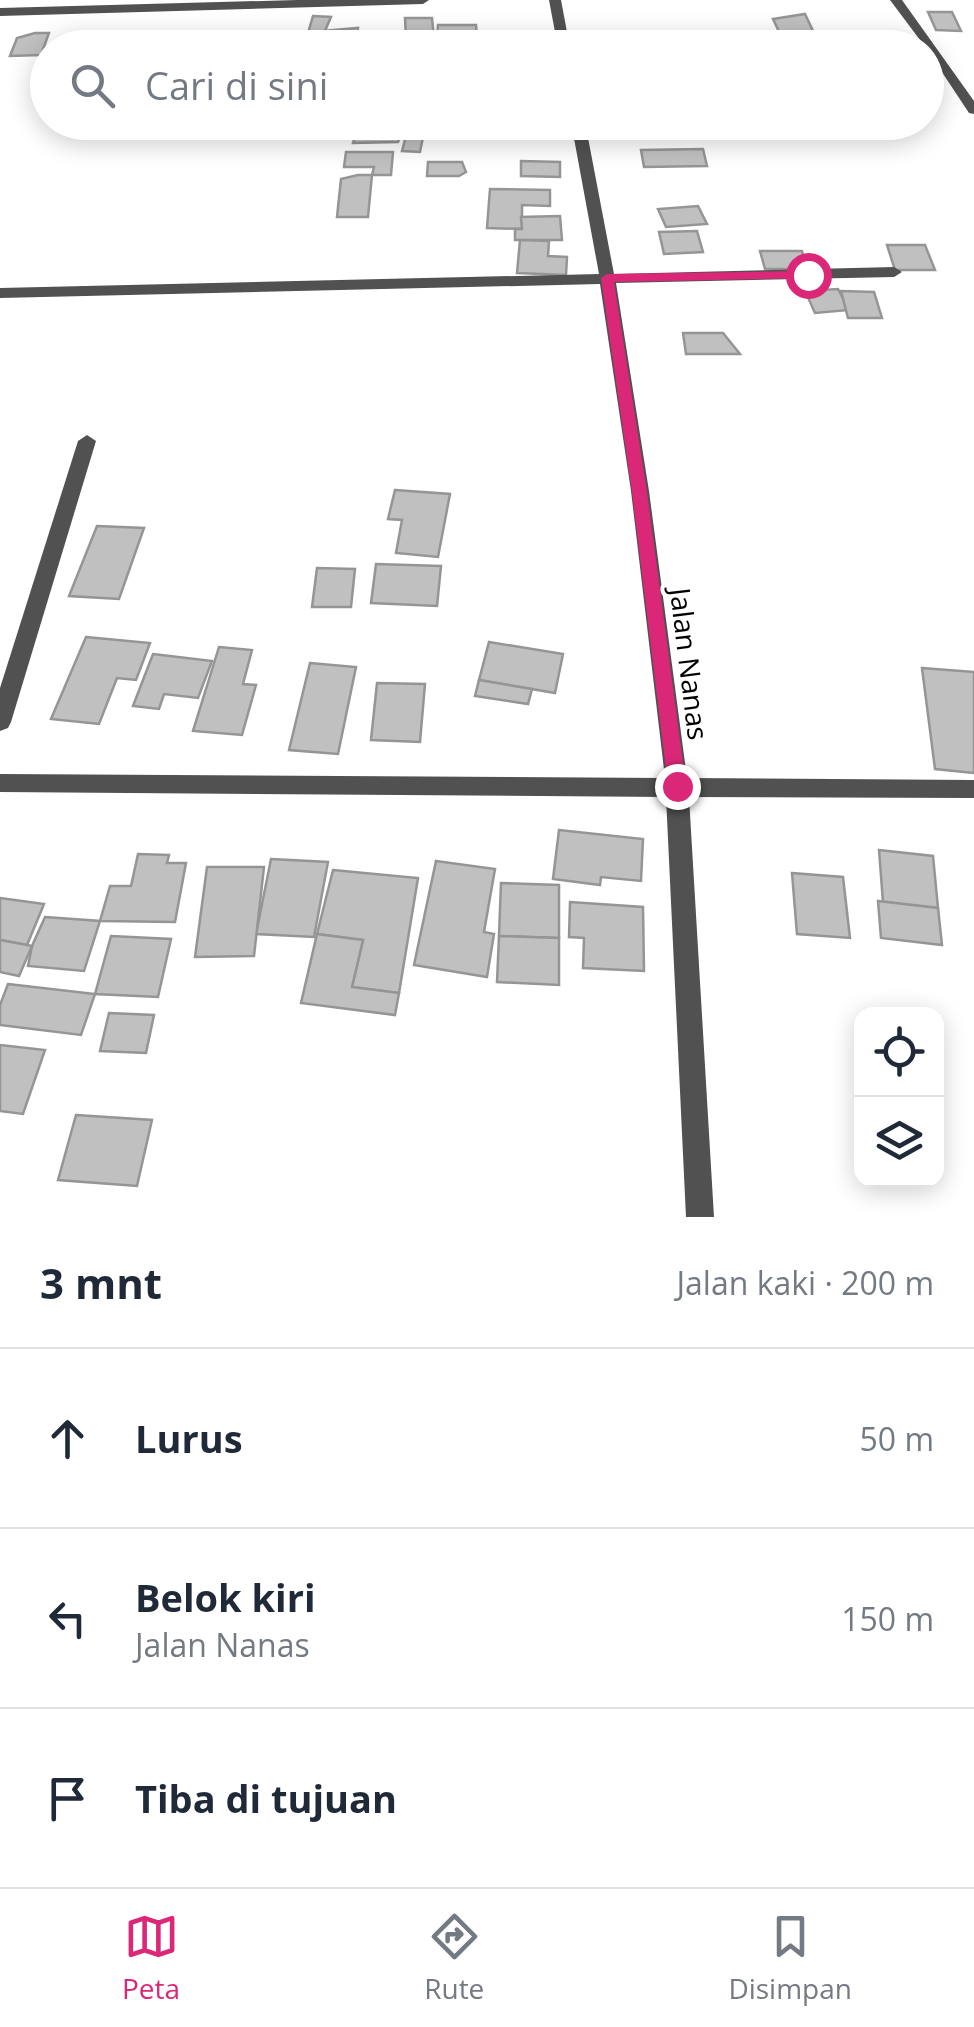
<!DOCTYPE html>
<html lang="id">
<meta charset="utf-8">
<style>
body{margin:0;font-family:"Open Sans",sans-serif;background:#f6f6f7;color:#1f2937}
.controls{position:absolute;right:30px;bottom:30px;display:grid;overflow:hidden;border-radius:20px;box-shadow:0 5px 25px #0003}
.controls button{width:90px;height:90px;display:grid;place-items:center;padding:0;border:0;border-bottom:2px solid #e0e1e3;background:#fff;color:#1f2937;font:50px sans-serif}
.stop{position:absolute;width:30px;height:30px;margin:-22px;border:8px solid #db2777;border-radius:50%;background:#fff}
.stop.end{background:#db2777;border-color:#fff;box-shadow:0 2px 10px #0008}
.list{margin:0;padding:0;list-style:none}
h2{display:flex;justify-content:space-between;align-items:center;height:130px;margin:0;padding:0 40px;font-size:42px}
h2 small{font-size:32px;font-weight:400;color:#747a83}
.list li{display:grid;grid-template-columns:65px 1fr auto;gap:30px;align-items:center;box-sizing:border-box;height:180px;padding:0 40px;border-top:2px solid #e0e1e3}
.list b{display:block;font-size:38px;white-space:nowrap}
.list p{margin:0;font-size:32px;white-space:nowrap;color:#747a83}
.list em{font-size:32px;font-style:normal;color:#747a83}
.icon{flex:none;width:55px;height:55px;fill:none;stroke:currentColor;stroke-width:2;stroke-linecap:round;stroke-linejoin:round}
.map{position:relative;flex:none;width:974px;height:1217px;overflow:hidden}
.search{position:absolute;background:#fff;box-shadow:0 5px 25px #0003;left:30px;right:30px;top:30px;height:110px;display:flex;align-items:center;gap:25px;box-sizing:border-box;padding:0 35px;border-radius:55px;color:#747a83;font-size:38px}
.sheet{height:670px;background:#fff}
nav{display:flex;justify-content:space-around;align-items:center;box-sizing:border-box;height:140px;border-top:2px solid #e0e1e3;background:#fff;font-size:28px;color:#747a83}
nav a{display:grid;justify-items:center;gap:5px}
nav .on{color:#db2777}
.map>svg:first-child{display:block}
.building{fill:#c0c0c0;stroke:#959595;stroke-width:2.5}
.lines{fill:none;stroke-linecap:round;stroke-linejoin:round}
.minor{fill:#515151;fill-rule:evenodd}
.route{fill:#db2777}
.labels{text-anchor:middle;stroke-width:8;stroke-linejoin:round;paint-order:stroke}
.street-label{font-size:28px;fill:#000;stroke:#fff}
</style>
<div class="map">
<svg width="974" height="1217" viewBox="0 0 974 1217">
<rect width="100%" height="100%" fill="#fff"/>
<!-- building -->
<g class="building">
<polygon points="928,12 952,12 961,31 936,30"/>
<polygon points="805,14 815,35 781,36 773,19"/>
<polygon points="313,16 331,17 321,40 306,40"/>
<polygon points="405,18 432,18 434,38 406,39"/>
<polygon points="438,25 476,25 477,38 460,38 460,48 436,48"/>
<polygon points="358,28 354,48 319,48 323,31"/>
<polygon points="35,33 49,33 41,55 10,56 17,38"/>
<polygon points="146,34 173,34 168,48 141,48"/>
<polygon points="182,35 211,35 208,48 179,48"/>
<polygon points="134,38 131,48 97,48 101,39"/>
<polygon points="358,128 402,131 398,142 353,143"/>
<polygon points="407,132 424,132 420,152 402,151"/>
<polygon points="703,149 707,166 644,167 641,150"/>
<polygon points="346,152 393,152 391,175 372,175 374,167 344,167"/>
<polygon points="521,161 560,162 560,177 521,176"/>
<polygon points="428,162 462,162 466,172 459,176 427,176"/>
<polygon points="358,175 372,175 368,217 337,217 341,179"/>
<polygon points="490,189 550,190 550,206 522,205 522,229 487,228"/>
<polygon points="698,206 707,224 666,227 658,209"/>
<polygon points="560,216 562,240 515,240 515,229 522,229 521,217"/>
<polygon points="697,231 703,252 664,254 659,232"/>
<polygon points="520,240 549,241 548,256 567,257 566,275 517,273"/>
<polygon points="887,245 925,245 935,270 895,270"/>
<polygon points="760,251 802,251 807,269 765,269"/>
<polygon points="838,289 849,310 815,313 805,291"/>
<polygon points="841,291 874,292 882,318 848,318"/>
<polygon points="683,333 723,333 740,354 686,354"/>
<polygon points="395,490 450,494 438,557 396,553 402,520 388,519"/>
<polygon points="97,526 144,528 119,599 69,596"/>
<polygon points="376,564 441,566 437,606 371,603"/>
<polygon points="317,568 355,569 351,607 312,607"/>
<polygon points="86,637 150,643 136,680 117,678 99,724 51,719"/>
<polygon points="489,642 563,654 555,693 479,680"/>
<polygon points="219,647 252,650 243,684 256,685 242,735 193,731"/>
<polygon points="153,654 212,661 198,698 164,694 159,709 133,706"/>
<polygon points="310,663 356,667 338,754 289,750"/>
<polygon points="922,668 974,672 974,773 935,769"/>
<polygon points="479,680 532,689 528,704 475,696"/>
<polygon points="377,683 425,684 420,742 371,740"/>
<polygon points="559,830 643,839 641,881 601,877 600,885 553,879"/>
<polygon points="879,850 933,856 938,908 883,902"/>
<polygon points="138,854 169,855 167,863 186,863 175,922 100,921 110,886 131,886"/>
<polygon points="271,859 328,862 314,937 256,934"/>
<polygon points="436,861 495,869 484,932 494,934 487,977 414,965"/>
<polygon points="207,867 264,867 254,956 195,957"/>
<polygon points="333,870 418,878 399,993 352,987 363,940 317,934"/>
<polygon points="792,873 843,877 850,938 797,934"/>
<polygon points="501,883 559,885 559,938 499,936"/>
<polygon points="0,898 44,904 27,945 0,940"/>
<polygon points="878,901 938,908 942,945 881,938"/>
<polygon points="570,902 643,907 644,971 583,968 584,938 569,937"/>
<polygon points="45,917 100,921 84,971 28,966 32,946"/>
<polygon points="317,934 363,940 352,987 399,993 395,1015 301,1003"/>
<polygon points="111,936 171,939 158,997 95,994"/>
<polygon points="499,936 559,938 559,985 497,982"/>
<polygon points="0,940 32,946 19,976 0,972"/>
<polygon points="8,984 95,994 81,1035 0,1025 0,1005"/>
<polygon points="109,1013 154,1015 146,1053 100,1051"/>
<polygon points="0,1045 45,1050 23,1114 0,1111"/>
<polygon points="76,1115 152,1120 137,1186 58,1180"/>
</g>
<g class="lines">
<!-- minor -->
<g class="minor">
<polygon points="297,0 429,0 423,4 0,16 0,8"/>
<polygon points="549,0 561,0 570,48 558,48"/>
<polygon points="890,0 902,0 974,101 974,114 969,113 926,48"/>
<polygon points="571,122 585,122 614,274 894,267 902,272 894,277 616,283 649,491 687,778 974,780 974,798 689,797 714,1217 686,1217 666,797 0,792 0,774 665,778 631,491 600,284 0,298 0,288 599,274"/>
<polygon points="87,435 96,441 11,722 8,728 0,731 0,688 78,441"/>
</g>
</g>
<!-- route -->
<polygon class="route" points="808,271 812,272 812,278 614,282 647,492 686,786 677,793 668,786 632,492 601,278 607,274"/>
<g class="labels">
<!-- street labels -->
<g class="street-label">
<text transform="translate(689 664) rotate(83)" y="10">Jalan Nanas</text>
</g>
</g>
</svg>
<div class="controls">
<button><svg class="icon" aria-label="locate" viewBox="0 0 24 24"><circle cx="12" cy="12" r="6"/><path d="M12 2v4M12 18v4M2 12h4M18 12h4"/></svg></button>
<button><svg class="icon" aria-label="layers" viewBox="0 0 24 24"><path d="M12 4l9 5-9 5-9-5zM3 14l9 5 9-5"/></svg></button>
</div>
<div class="stop" style="left:808px;top:275px"></div>
<div class="stop end" style="left:677px;top:786px"></div>
<div class="search"><svg class="icon" aria-label="search" viewBox="0 0 24 24"><circle cx="10" cy="10" r="6"/><path d="M15 15l6 6"/></svg>Cari di sini</div>
</div>
<section class="sheet">
<h2>3 mnt<small>Jalan kaki · 200 m</small></h2>
<ul class="list">
<li><svg class="icon" aria-label="ahead" viewBox="0 0 24 24"><path d="M12 20V5M6 11l6-6 6 6"/></svg><div><b>Lurus</b></div><em>50 m</em></li>
<li><svg class="icon" aria-label="left" viewBox="0 0 24 24"><path d="M17 20v-9H6M10 6l-5 5 5 5"/></svg><div><b>Belok kiri</b><p>Jalan Nanas</p></div><em>150 m</em></li>
<li><svg class="icon" aria-label="arrive" viewBox="0 0 24 24"><path d="M6 21V4h12l-3 4 3 4H6"/></svg><div><b>Tiba di tujuan</b></div></li>
</ul>
</section>
<nav>
<a class="on"><svg class="icon" aria-label="map" viewBox="0 0 24 24"><path d="M3 6l6-2 6 2 6-2v14l-6 2-6-2-6 2zM9 4v14M15 6v14"/></svg>Peta</a>
<a><svg class="icon" aria-label="directions" viewBox="0 0 24 24"><path d="M12 3l9 9-9 9-9-9zM9 14v-3h6M13 9l2 2-2 2"/></svg>Rute</a>
<a><svg class="icon" aria-label="saved" viewBox="0 0 24 24"><path d="M7 4h10v16l-5-4-5 4z"/></svg>Disimpan</a>
</nav>
